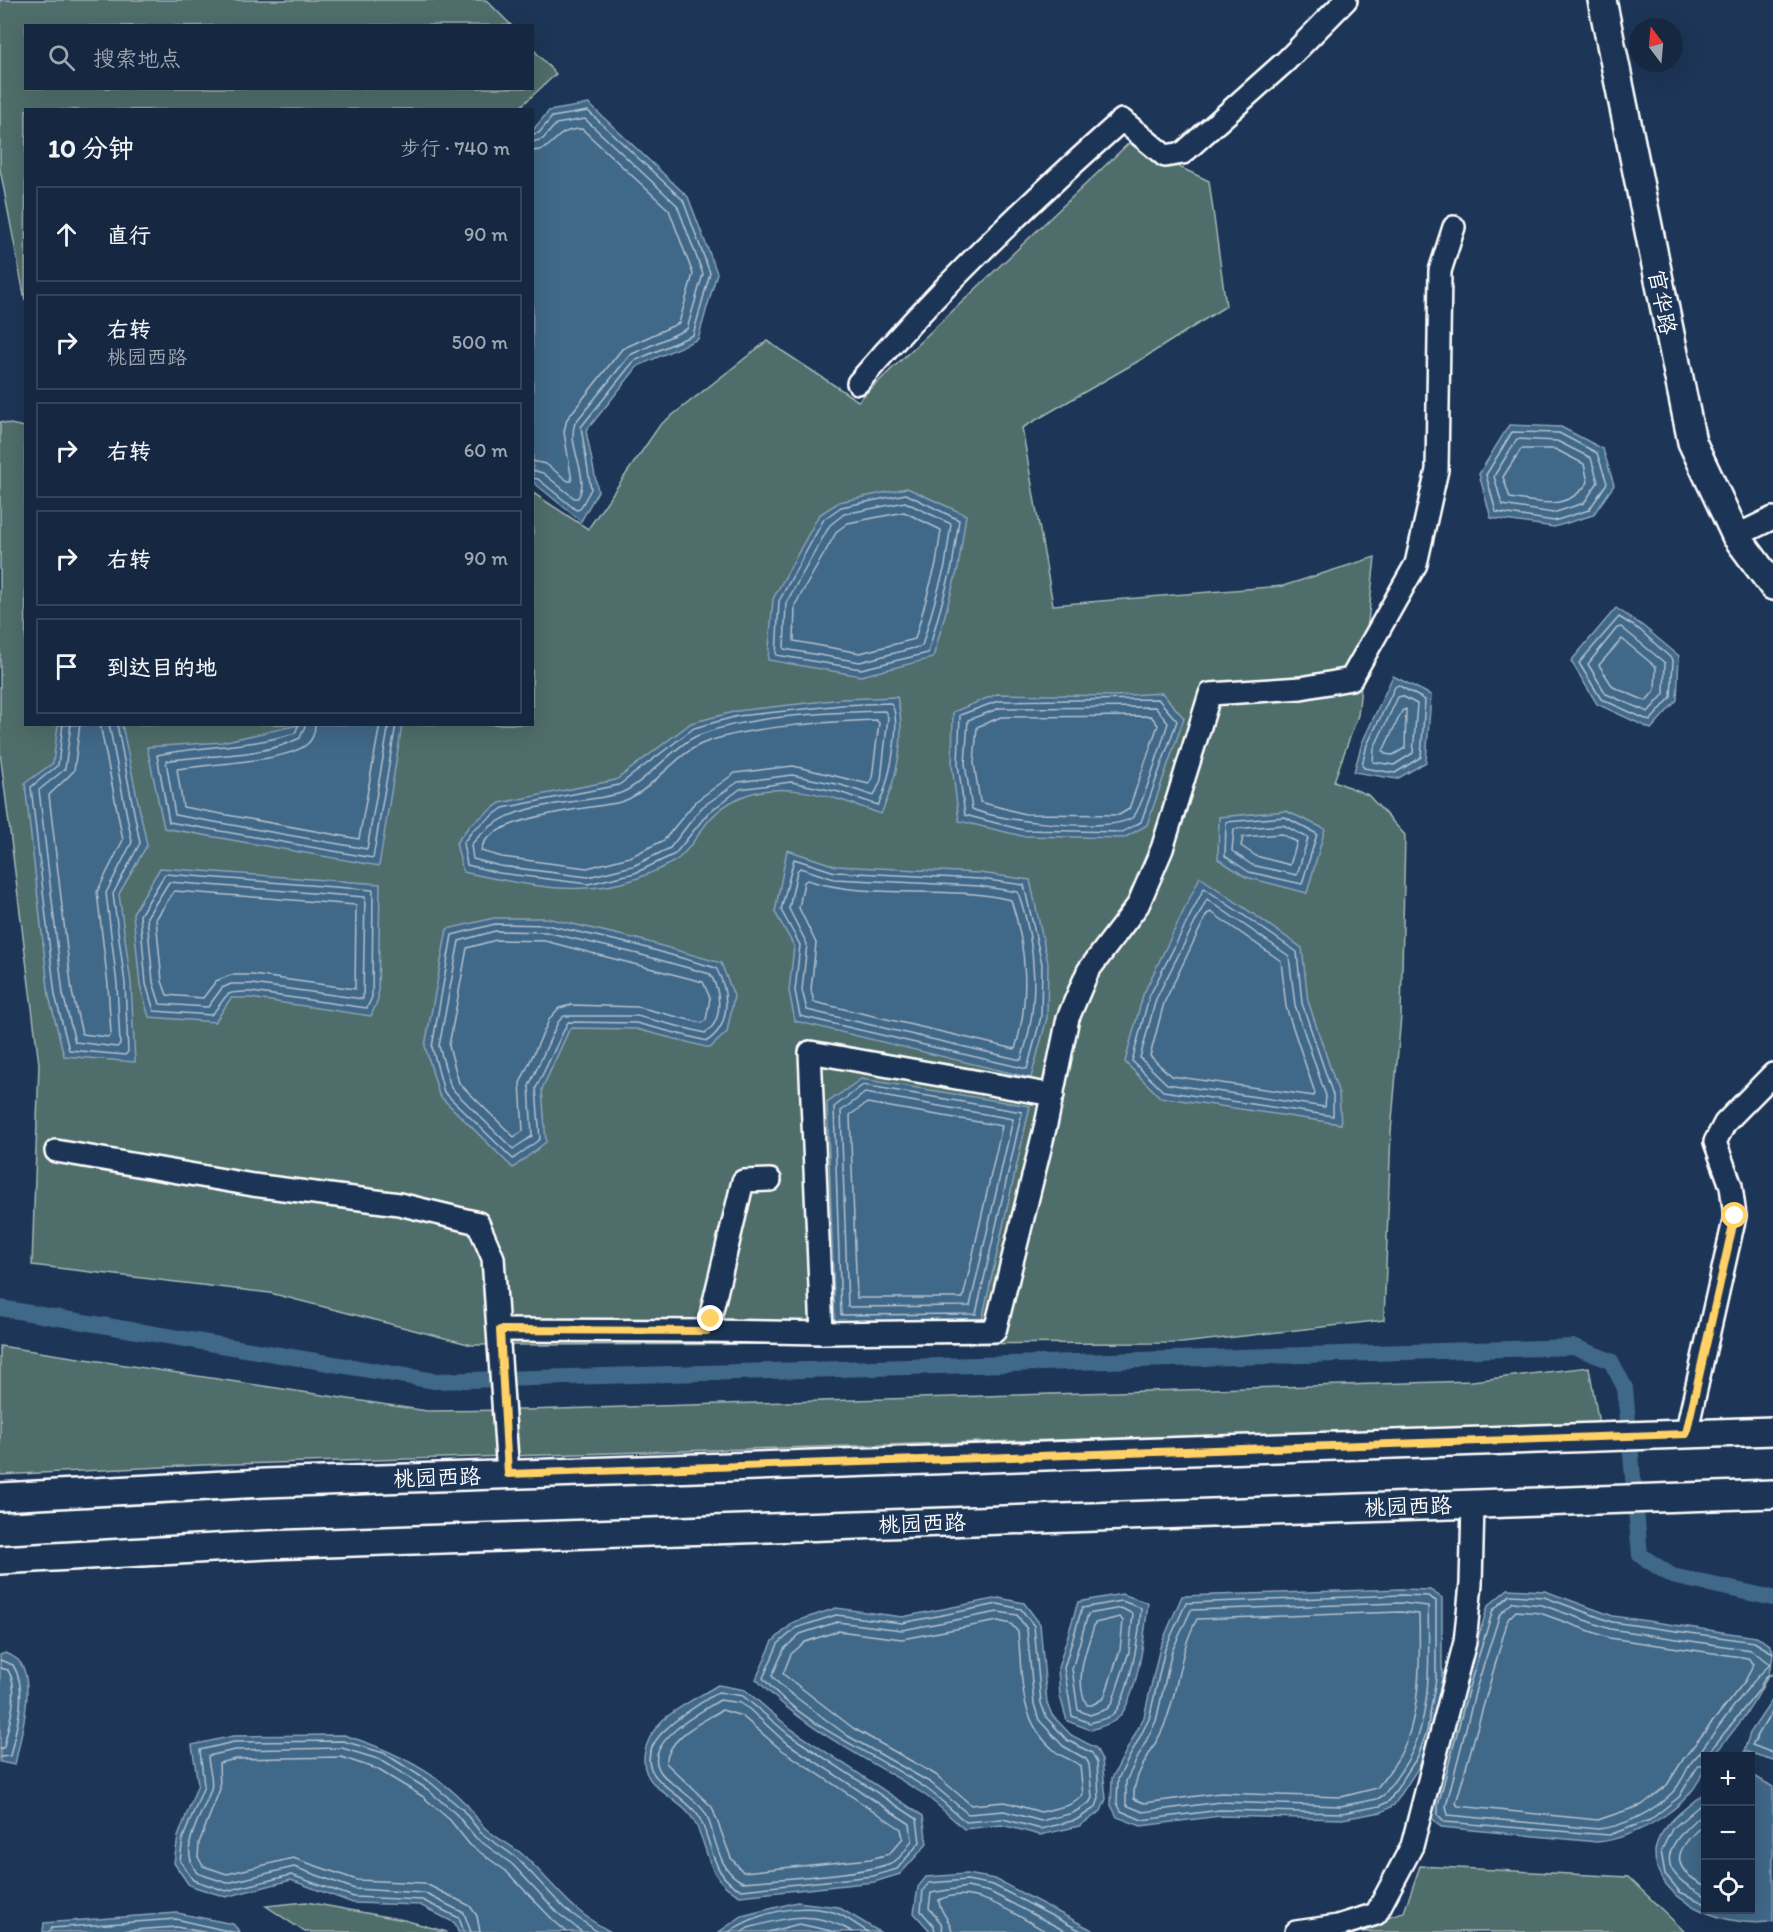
<!DOCTYPE html>
<html lang="zh">
<meta charset="utf-8">
<style>
body{margin:0;font-family:Itim,"LXGW WenKai TC",sans-serif;background:#23344c;color:#f1f3f6}
.controls{position:absolute;right:18px;bottom:18px;display:grid;overflow:hidden;border-radius:0px;box-shadow:0 6px 24px #0002}
.controls button{width:54px;height:54px;display:grid;place-items:center;padding:0;border:0;border-bottom:2px solid #35445a;background:#162841;color:#f1f3f6;font:30px sans-serif}
.compass{position:absolute;left:1629px;top:18px;width:54px;height:54px;border-radius:50%;background:#162841;box-shadow:0 6px 24px #0002;rotate:344deg}
.stop{position:absolute;width:18px;height:18px;margin:-14px;border:4px solid #ffd166;border-radius:50%;background:#fff}
.stop.end{background:#ffd166;border-color:#fff;box-shadow:0 2px 6px #0008}
.list{margin:0;padding:0;list-style:none}
h2{display:flex;justify-content:space-between;align-items:center;height:78px;margin:0;padding:0 24px;font-size:26px}
h2 small{font-size:20px;font-weight:400;color:#9ea6b1}
.list li{display:grid;grid-template-columns:39px 1fr auto;gap:18px;align-items:center;box-sizing:border-box;height:96px;margin:0 12px 12px;padding:0 12px;border:2px solid #35445a;border-radius:0px}
.list b{display:block;font-size:22px;white-space:nowrap}
.list p{margin:0;font-size:20px;white-space:nowrap;color:#9ea6b1}
.list em{font-size:20px;font-style:normal;color:#9ea6b1}
.icon{flex:none;width:33px;height:33px;fill:none;stroke:currentColor;stroke-width:2;stroke-linecap:round;stroke-linejoin:round}
.map{position:relative;flex:none;width:1773px;height:1932px;overflow:hidden}
.search{position:absolute;background:#162841;box-shadow:0 6px 24px #0002;left:24px;top:24px;width:510px;height:66px;display:flex;align-items:center;gap:15px;box-sizing:border-box;padding:0 21px;border-radius:0px;color:#9ea6b1;font-size:22px}
.panel{position:absolute;background:#162841;box-shadow:0 6px 24px #0002;left:24px;top:108px;width:510px;height:618px;border-radius:0px}
.map>svg:first-child{display:block}
.green{fill:#506d6b;stroke:#a8b6b5;stroke-width:1.5}
.water{fill:#416788;stroke:#8da4b8;stroke-width:1.5}
.lines{fill:none;stroke-linecap:round;stroke-linejoin:round}
.shore{stroke:#b3c2cf;stroke-width:1.5}
.canal{stroke:#416788;stroke-width:16}
.minor-casing{stroke:#fff;stroke-width:26}
.major-casing{stroke:#fff;stroke-width:32}
.minor{stroke:#1d3557;stroke-width:21}
.major{stroke:#1d3557;stroke-width:27}
.route{stroke:#ffd166;stroke-width:8}
.labels{text-anchor:middle;stroke-width:4.5;stroke-linejoin:round;paint-order:stroke}
.street-label{font-size:22px;fill:#fff;stroke:#1d3557}
</style>
<div class="map">
<svg width="1773" height="1932" viewBox="0 0 1773 1932">
<rect width="100%" height="100%" fill="#1d3557"/>
<filter id="ink" filterUnits="userSpaceOnUse"><feTurbulence type="fractalNoise" baseFrequency=".0167" numOctaves="2"/><feDisplacementMap in="SourceGraphic" scale="12" xChannelSelector="R" yChannelSelector="G"/><feConvolveMatrix kernelMatrix="1 2 1 2 8 2 1 2 1" color-interpolation-filters="sRGB"/></filter>
<g filter="url(#ink)">
<!-- green -->
<g class="green">
<polygon points="0,0 486,0 511,25 26,26 26,88 532,88 533,49 556,74 518,109 26,110 25,300 0,169"/>
<polygon points="1129,143 1209,181 1226,306 1142,359 1022,428 1053,605 1283,586 1375,557 1358,715 1334,781 1368,795 1405,835 1401,1016 1391,1132 1384,1320 1182,1343 472,1345 270,1293 32,1265 39,1064 0,752 0,422 25,427 26,724 532,724 533,493 588,529 660,425 767,341 858,401"/>
<polygon points="0,1346 427,1411 526,1410 1472,1381 1589,1367 1599,1424 203,1465 0,1475"/>
<polygon points="1420,1866 1628,1877 1685,1932 1334,1932 1404,1912"/>
<polygon points="306,1902 404,1920 447,1932 305,1932 266,1906"/>
</g>
<!-- water -->
<g class="water">
<polygon points="589,104 688,197 717,273 698,339 638,366 586,431 598,491 581,521 533,482 532,131 549,111"/>
<polygon points="1509,425 1561,427 1603,449 1614,485 1593,515 1554,527 1491,518 1479,474"/>
<polygon points="907,488 966,515 958,568 933,658 861,676 768,660 773,599 819,515 839,502"/>
<polygon points="1616,608 1643,626 1679,656 1677,700 1651,729 1597,704 1571,661"/>
<polygon points="1393,676 1431,695 1426,762 1397,779 1354,772 1362,743"/>
<polygon points="1162,693 1184,718 1147,825 1124,838 1022,836 959,821 952,765 953,712 997,694 1115,696"/>
<path d="M897 697C907 735 897 779 881 814 827 794 757 769 711 818 700 830 692 847 679 858 669 866 650 873 638 878 583 899 519 884 463 872L456 843 470 825 500 803 616 780 691 723 737 711 842 699Z"/>
<polygon points="303,724 402,725 379,866 164,828 147,747 222,742"/>
<polygon points="58,725 122,725 147,845 119,894 131,983 135,1062 64,1056 49,996 25,783 53,763"/>
<polygon points="1286,811 1325,829 1307,893 1246,877 1218,859 1219,817"/>
<polygon points="787,850 836,866 980,873 1030,880 1048,963 1047,1018 1031,1078 795,1021 789,991 794,946 775,912"/>
<polygon points="160,868 380,884 378,999 371,1016 250,998 231,998 215,1022 149,1017 140,985 133,913"/>
<polygon points="1200,877 1302,948 1308,1001 1339,1094 1341,1124 1160,1097 1125,1062 1143,995"/>
<polygon points="494,918 547,918 641,940 721,963 734,996 727,1032 710,1048 636,1029 570,1028 542,1089 546,1142 513,1168 439,1095 425,1046 447,929"/>
<polygon points="861,1079 1030,1106 982,1320 835,1323 827,1103"/>
<polygon points="1401,1589 1430,1590 1442,1598 1442,1679 1432,1732 1424,1759 1394,1805 1382,1812 1342,1819 1220,1816 1141,1826 1117,1817 1111,1805 1112,1778 1144,1717 1160,1647 1182,1596"/>
<path d="M1508 1589 1545 1591 1613 1616 1756 1637C1762 1640 1771 1643 1773 1651 1773 1685 1733 1732 1713 1756H1706C1705 1801 1636 1839 1597 1842L1441 1827 1432 1818V1804L1463 1685 1488 1606Z"/>
<path d="M1122 1594 1148 1603C1145 1631 1138 1700 1117 1719 1111 1724 1099 1727 1091 1730L1067 1721 1060 1696 1058 1668 1078 1602Z"/>
<path d="M999 1598 1024 1603 1040 1624 1047 1703 1052 1715 1071 1735 1096 1748 1102 1760 1106 1799 1101 1811 1079 1826 1040 1835 1002 1825 964 1829C950 1817 937 1803 922 1793 864 1756 804 1730 756 1679L773 1641 794 1622 836 1608 902 1617Z"/>
<path d="M5 1653C9 1655 15 1657 18 1660 38 1680 19 1741 15 1765L0 1762V1655Z"/>
<path d="M718 1685 745 1690 791 1729 923 1816 927 1844 900 1874 874 1882 740 1896C704 1877 711 1851 694 1821 686 1806 665 1796 654 1784 636 1766 645 1740 660 1723 672 1710 702 1695 718 1685Z"/>
<polygon points="1773,1699 1773,1760 1744,1751 1750,1733"/>
<path d="M344 1735C389 1749 434 1770 467 1805 473 1812 478 1821 484 1827 495 1838 510 1844 522 1854 556 1885 567 1909 611 1932H458L455 1923 420 1905 353 1903 291 1880 226 1897 189 1885 174 1863 178 1837 198 1784 192 1745 233 1736Z"/>
<path d="M1751 1774 1773 1787V1921C1732 1930 1652 1902 1655 1851 1657 1827 1689 1806 1705 1792L1706 1910H1750Z"/>
<polygon points="967,1874 995,1879 1096,1932 931,1932 914,1913 918,1887 926,1877"/>
<polygon points="797,1902 838,1907 880,1932 719,1932 742,1916"/>
<polygon points="177,1913 233,1924 240,1932 43,1932 44,1923"/>
</g>
<g class="lines">
<!-- shore -->
<g class="shore">
<polyline points="532,134 539,133 552,117 588,111 683,200 710,273 693,335 634,361 581,427 591,489 580,509 576,510 538,479 532,478"/>
<path d="M532 142 543 139 556 124 585 119 677 205 703 274 687 329 630 355 575 423C566 447 591 475 578 498H574L543 473 532 470"/>
<path d="M532 151C557 150 552 129 582 129L669 210 693 274 679 323 622 349 567 419 564 432 572 481H568L546 464 532 461"/>
<polygon points="1512,432 1559,433 1597,453 1607,483 1589,510 1554,521 1496,512 1486,475"/>
<polygon points="1517,439 1557,441 1591,458 1598,482 1584,503 1553,513 1502,505 1494,476"/>
<path d="M1521 449H1555L1584 464 1588 482C1568 511 1540 503 1510 498L1503 477Z"/>
<polygon points="906,494 959,520 952,567 928,653 861,669 776,655 779,601 824,519 841,507"/>
<polygon points="905,502 951,524 945,566 922,646 860,662 784,649 786,603 830,525 844,514"/>
<polygon points="904,512 941,530 936,564 915,639 860,653 794,641 795,605 837,531 848,523"/>
<polygon points="1619,617 1640,630 1673,660 1671,697 1650,721 1601,699 1579,663"/>
<polygon points="1621,627 1665,663 1664,694 1648,712 1606,694 1588,664 1617,628"/>
<polygon points="1622,639 1656,667 1655,690 1646,701 1613,687 1599,665"/>
<polygon points="1398,685 1425,700 1421,757 1395,773 1364,768 1362,765 1367,745 1395,687"/>
<polygon points="1402,696 1417,704 1413,753 1394,765 1373,762 1374,748 1398,697"/>
<polygon points="1158,699 1177,721 1141,822 1122,832 1023,830 965,815 958,764 960,715 998,701"/>
<path d="M890 703C904 716 888 790 878 805L839 792 791 782 740 789 708 813 675 854 635 873 588 884 499 873 467 865 463 843 474 829 503 808 619 785 694 728 738 716 842 705Z"/>
<path d="M1155 707 1168 723C1163 738 1142 810 1133 817 1112 834 997 821 972 809L965 764 968 720 1000 708Z"/>
<polygon points="1406,709 1405,748 1393,755 1385,754 1383,751 1402,711"/>
<path d="M885 711 888 717 881 780 874 796 841 785 792 775 738 782 702 807 670 848 633 866 588 877 500 866 473 859 471 845C509 798 565 807 618 794 641 788 675 744 699 735 746 716 833 712 885 711Z"/>
<polygon points="1151,716 1158,725 1129,809 1119,815 1025,814 980,802 974,763 977,727 1001,717"/>
<path d="M876 720 879 723 872 778 869 784 793 766 735 773 696 801 664 840 630 857 587 868 502 857 481 851C484 817 590 808 617 803 648 797 674 754 704 743 748 726 828 722 876 720Z"/>
<polyline points="63,724 58,765 31,787 55,995 69,1050 125,1055 128,1052 125,983 113,894 140,843 117,724"/>
<polyline points="71,724 65,769 39,790 63,994 75,1042 117,1047 120,1044 117,984 106,893 132,842 109,724"/>
<polyline points="80,724 74,771 49,795 72,992 82,1034 108,1037 111,1034 108,985 97,892 123,840 100,724"/>
<path d="M299 724 295 733C248 748 203 745 157 755L169 822 373 858 396 724"/>
<path d="M306 724 300 738C260 758 209 754 166 761L175 815 367 849 389 724"/>
<path d="M315 724C315 733 313 740 306 745 284 762 206 764 177 769L183 807 359 839 380 724"/>
<polygon points="1285,817 1317,834 1302,884 1249,872 1225,856 1226,822"/>
<polygon points="1283,825 1308,838 1297,875 1252,865 1232,851 1234,829"/>
<polygon points="1281,834 1297,842 1290,865 1256,856 1241,846 1243,837"/>
<polygon points="794,859 835,872 980,879 1024,885 1042,964 1041,1017 1027,1069 800,1016 795,991 800,945 781,910"/>
<path d="M800 868 834 879 979 886 1018 892C1037 946 1040 1006 1021 1060L807 1010 802 990 807 944 789 909 797 871Z"/>
<path d="M165 874 373 890 372 997 367 1008 251 992C219 991 230 996 211 1015L154 1011 146 984 140 915Z"/>
<path d="M807 880C873 901 944 884 1011 900 1027 948 1030 1001 1015 1049L814 1002 811 990 816 943 799 908 804 882Z"/>
<polygon points="169,882 365,897 363,999 252,984 231,984 222,988 208,1007 160,1004 153,982 147,917"/>
<polygon points="1204,888 1297,952 1302,1003 1333,1095 1333,1116 1163,1091 1132,1061 1149,997"/>
<polygon points="174,891 356,905 355,989 253,975 231,975 216,981 203,998 167,995 162,981 156,919"/>
<polygon points="1207,899 1289,956 1295,1005 1326,1096 1325,1107 1167,1084 1140,1058 1156,999"/>
<polygon points="1211,912 1281,961 1286,1007 1315,1093 1314,1096 1171,1076 1150,1056 1164,1003 1207,914"/>
<path d="M495 924 547 925 640 946 716 968C729 991 732 1025 707 1041L636 1023 568 1022 536 1088 540 1139 513 1159 444 1092 432 1047 452 935Z"/>
<path d="M495 931 546 932 638 954 710 974C721 991 724 1021 705 1033L637 1016H564L558 1022 529 1086 532 1136 513 1149 451 1088 439 1046 459 941Z"/>
<polygon points="496,940 545,941 703,982 710,998 706,1020 702,1023 638,1007 571,1005 559,1008 550,1018 520,1083 523,1131 514,1137 459,1083 449,1046 467,948"/>
<polygon points="863,1085 1022,1112 976,1314 841,1315 834,1107"/>
<polygon points="865,1093 1013,1119 970,1306 848,1307 841,1111"/>
<polygon points="867,1103 1002,1126 963,1298 857,1298 850,1115"/>
<polygon points="1401,1595 1428,1596 1436,1601 1436,1679 1427,1731 1418,1756 1389,1801 1380,1806 1342,1813 1220,1810 1142,1820 1121,1811 1117,1803 1118,1779 1149,1719 1165,1649 1186,1603"/>
<path d="M1122 1601 1141 1608C1140 1630 1129 1702 1112 1715 1107 1719 1096 1721 1090 1723L1072 1716 1064 1668 1082 1608Z"/>
<path d="M1513 1602 1542 1605 1610 1629 1751 1650 1771 1664C1752 1679 1721 1724 1704 1746 1698 1757 1696 1756 1690 1764 1685 1773 1680 1785 1673 1792 1654 1811 1624 1827 1598 1829L1448 1815 1446 1806 1476 1689 1500 1614Z"/>
<path d="M1401 1603 1428 1606C1429 1653 1432 1709 1412 1752 1405 1767 1393 1782 1384 1795L1377 1799 1341 1806 1220 1802 1143 1812 1126 1805V1781L1156 1721 1172 1651 1191 1610Z"/>
<path d="M998 1604 1021 1609 1034 1626 1041 1703 1046 1717 1067 1740 1092 1753 1097 1762 1099 1798 1096 1807 1076 1820 1041 1829 1003 1819 966 1822C953 1812 941 1799 927 1789 876 1753 804 1728 763 1678L778 1644 796 1628 836 1615 902 1623Z"/>
<polygon points="1121,1608 1133,1614 1129,1652 1112,1703 1107,1709 1090,1715 1078,1710 1072,1669 1088,1614"/>
<polygon points="1516,1611 1540,1613 1609,1638 1748,1658 1754,1664 1745,1681 1684,1758 1667,1785 1642,1805 1598,1820 1458,1806 1456,1803 1508,1619"/>
<polygon points="998,1612 1017,1615 1027,1629 1034,1704 1039,1720 1063,1746 1086,1759 1089,1764 1092,1798 1089,1803 1073,1813 1041,1821 1004,1811 968,1814 931,1783 848,1736 782,1687 772,1676 784,1649 800,1634 837,1622 902,1630"/>
<path d="M1401 1612 1419 1614C1420 1655 1421 1711 1403 1749 1397 1763 1386 1776 1377 1788L1341 1797 1220 1793 1144 1803 1134 1799C1132 1773 1155 1749 1164 1726 1179 1691 1178 1653 1197 1619Z"/>
<path d="M1120 1617 1123 1621 1120 1650 1104 1698 1092 1705H1087C1073 1680 1087 1648 1095 1623Z"/>
<path d="M998 1621 1011 1624 1018 1632C1023 1679 1017 1720 1056 1752 1064 1758 1073 1760 1080 1766L1083 1795 1069 1805 1041 1812 1005 1802 971 1805 936 1775 853 1728 783 1674 791 1654 805 1642 838 1631 902 1639Z"/>
<path d="M0 1660 13 1665C29 1690 16 1728 10 1756L0 1757"/>
<path d="M0 1668 8 1670C21 1691 8 1725 4 1747L0 1749"/>
<path d="M718 1692 743 1696 788 1734 917 1819 920 1842 897 1869 873 1876 742 1890C711 1878 713 1843 699 1817 691 1803 670 1792 659 1780 623 1745 694 1708 718 1692Z"/>
<path d="M720 1700 740 1703 748 1708 784 1741 910 1824 912 1840C908 1847 902 1856 895 1861 875 1874 773 1879 743 1882 718 1872 716 1837 707 1816 702 1805 689 1797 681 1790 673 1784 661 1776 658 1767 647 1740 702 1711 720 1700Z"/>
<path d="M722 1710 742 1716 779 1748 901 1829 903 1838 889 1854 870 1859 743 1872 731 1858 712 1807 666 1763C669 1736 701 1723 722 1710Z"/>
<polyline points="1773,1710 1752,1745 1773,1753"/>
<polyline points="1708,1756 1710,1751 1759,1690 1765,1677 1773,1674"/>
<polyline points="1706,1764 1698,1766 1679,1797 1650,1820 1609,1835 1445,1822 1438,1815 1438,1805 1469,1687 1493,1610 1510,1595 1544,1597 1612,1622 1754,1642 1773,1653"/>
<polyline points="1706,1800 1672,1829 1661,1851 1665,1874 1680,1892 1706,1904"/>
<path d="M1706 1810C1668 1843 1647 1868 1706 1896"/>
<path d="M1706 1822C1678 1846 1664 1866 1706 1886"/>
<polyline points="49,1932 52,1928 176,1919 232,1932"/>
<polyline points="105,1932 176,1927 203,1932"/>
<polyline points="464,1932 459,1918 422,1900 354,1897 291,1875 226,1891 193,1880 180,1861 183,1838 204,1786 200,1750 234,1742 343,1741 384,1753 431,1783 462,1809 481,1833 517,1858 565,1909 598,1932"/>
<path d="M471 1932 464 1913 424 1893 355 1889 294 1867 227 1883 197 1873C177 1845 202 1818 211 1789 214 1779 208 1767 208 1756L235 1750 342 1748 381 1760 427 1789 456 1814 476 1838 512 1864 559 1914 582 1932"/>
<polyline points="480,1932 477,1916 470,1906 424,1883 357,1880 293,1858 227,1874 203,1866 198,1857 199,1843 220,1789 219,1763 236,1759 341,1757 377,1769 422,1796 450,1820 470,1845 506,1871 553,1920 567,1932"/>
<path d="M729 1932C757 1912 802 1902 836 1913 847 1917 858 1926 868 1932"/>
<path d="M742 1932 748 1928C789 1917 814 1909 853 1932"/>
<polyline points="768,1932 799,1924 836,1932"/>
<polyline points="935,1932 934,1926 921,1911 923,1890 929,1883 967,1880 993,1885 1083,1932"/>
<polyline points="943,1932 941,1923 929,1908 931,1893 967,1887 990,1892 1067,1932"/>
<path d="M952 1932C951 1919 938 1911 939 1900 974 1883 1017 1916 1047 1932"/>
</g>
<!-- canal -->
<polyline class="canal" points="0,1308 435,1381 1575,1347 1611,1361 1625,1388 1640,1555 1672,1576 1773,1598"/>
<!-- minor casing -->
<g class="minor-casing">
<g id="minor">
<path d="M858 383C939 288 1029 203 1122 120L1165 156 1183 153 1286 61 1346 0"/>
<polyline points="1736,536 1773,518"/>
<polyline points="56,1151 253,1185 399,1204 478,1223 493,1258 508,1474"/>
<polyline points="500,1330 707,1331 743,1181 770,1180"/>
<polyline points="707,1331 822,1333 995,1331 1047,1120 1068,1018 1088,971 1138,905 1162,849 1210,694 1301,688 1351,679 1416,564 1437,470 1440,271 1454,227"/>
<polyline points="822,1333 810,1052 1053,1095"/>
<polyline points="1686,1434 1735,1216 1731,1186 1715,1142 1725,1123 1773,1074"/>
<polyline points="1296,1932 1338,1926 1376,1914 1412,1846 1465,1642 1471,1584 1473,1504"/>
</g>
</g>
<!-- major casing -->
<g class="major-casing">
<g id="major">
<polyline points="1602,0 1692,442 1736,536 1773,586"/>
<polyline points="0,1497 265,1483 1773,1431"/>
<polyline points="0,1560 267,1545 1773,1494"/>
</g>
</g>
<!-- minor -->
<use href="#minor" class="minor"/>
<!-- major -->
<use href="#major" class="major"/>
</g>
</g>
<g class="lines" filter="url(#ink)">
<!-- route -->
<polyline class="route" points="711,1319 707,1331 500,1330 508,1474 1686,1434 1735,1216"/>
</g>
<g class="labels">
<!-- street labels -->
<g class="street-label">
<text transform="translate(1663 302) rotate(79)" y="8">官华路</text>
<text transform="translate(437 1477) rotate(-2)" y="8">桃园西路</text>
<text transform="translate(1408 1506) rotate(-2)" y="8">桃园西路</text>
<text transform="translate(922 1523) rotate(-2)" y="8">桃园西路</text>
</g>
</g>
</svg>
<div class="controls">
<button>+</button>
<button>−</button>
<button><svg class="icon" aria-label="locate" viewBox="0 0 24 24"><circle cx="12" cy="12" r="6"/><path d="M12 2v4M12 18v4M2 12h4M18 12h4"/></svg></button>
</div>
<svg class="compass" viewBox="-18 -18 36 36"><path d="M0-13l5 13h-10z" fill="#e53935"/><path d="M0 13l5-13h-10z" fill="#9ea6b1"/></svg>
<div class="stop" style="left:1735px;top:1216px"></div>
<div class="stop end" style="left:711px;top:1319px"></div>
<div class="search"><svg class="icon" aria-label="search" viewBox="0 0 24 24"><circle cx="10" cy="10" r="6"/><path d="M15 15l6 6"/></svg>搜索地点</div>
<section class="panel">
<h2>10 分钟<small>步行 · 740 m</small></h2>
<ul class="list">
<li><svg class="icon" aria-label="ahead" viewBox="0 0 24 24"><path d="M12 20V5M6 11l6-6 6 6"/></svg><div><b>直行</b></div><em>90 m</em></li>
<li><svg class="icon" aria-label="right" viewBox="0 0 24 24"><path d="M7 20v-9h11M14 6l5 5-5 5"/></svg><div><b>右转</b><p>桃园西路</p></div><em>500 m</em></li>
<li><svg class="icon" aria-label="right" viewBox="0 0 24 24"><path d="M7 20v-9h11M14 6l5 5-5 5"/></svg><div><b>右转</b></div><em>60 m</em></li>
<li><svg class="icon" aria-label="right" viewBox="0 0 24 24"><path d="M7 20v-9h11M14 6l5 5-5 5"/></svg><div><b>右转</b></div><em>90 m</em></li>
<li><svg class="icon" aria-label="arrive" viewBox="0 0 24 24"><path d="M6 21V4h12l-3 4 3 4H6"/></svg><div><b>到达目的地</b></div></li>
</ul>
</section>
</div>
